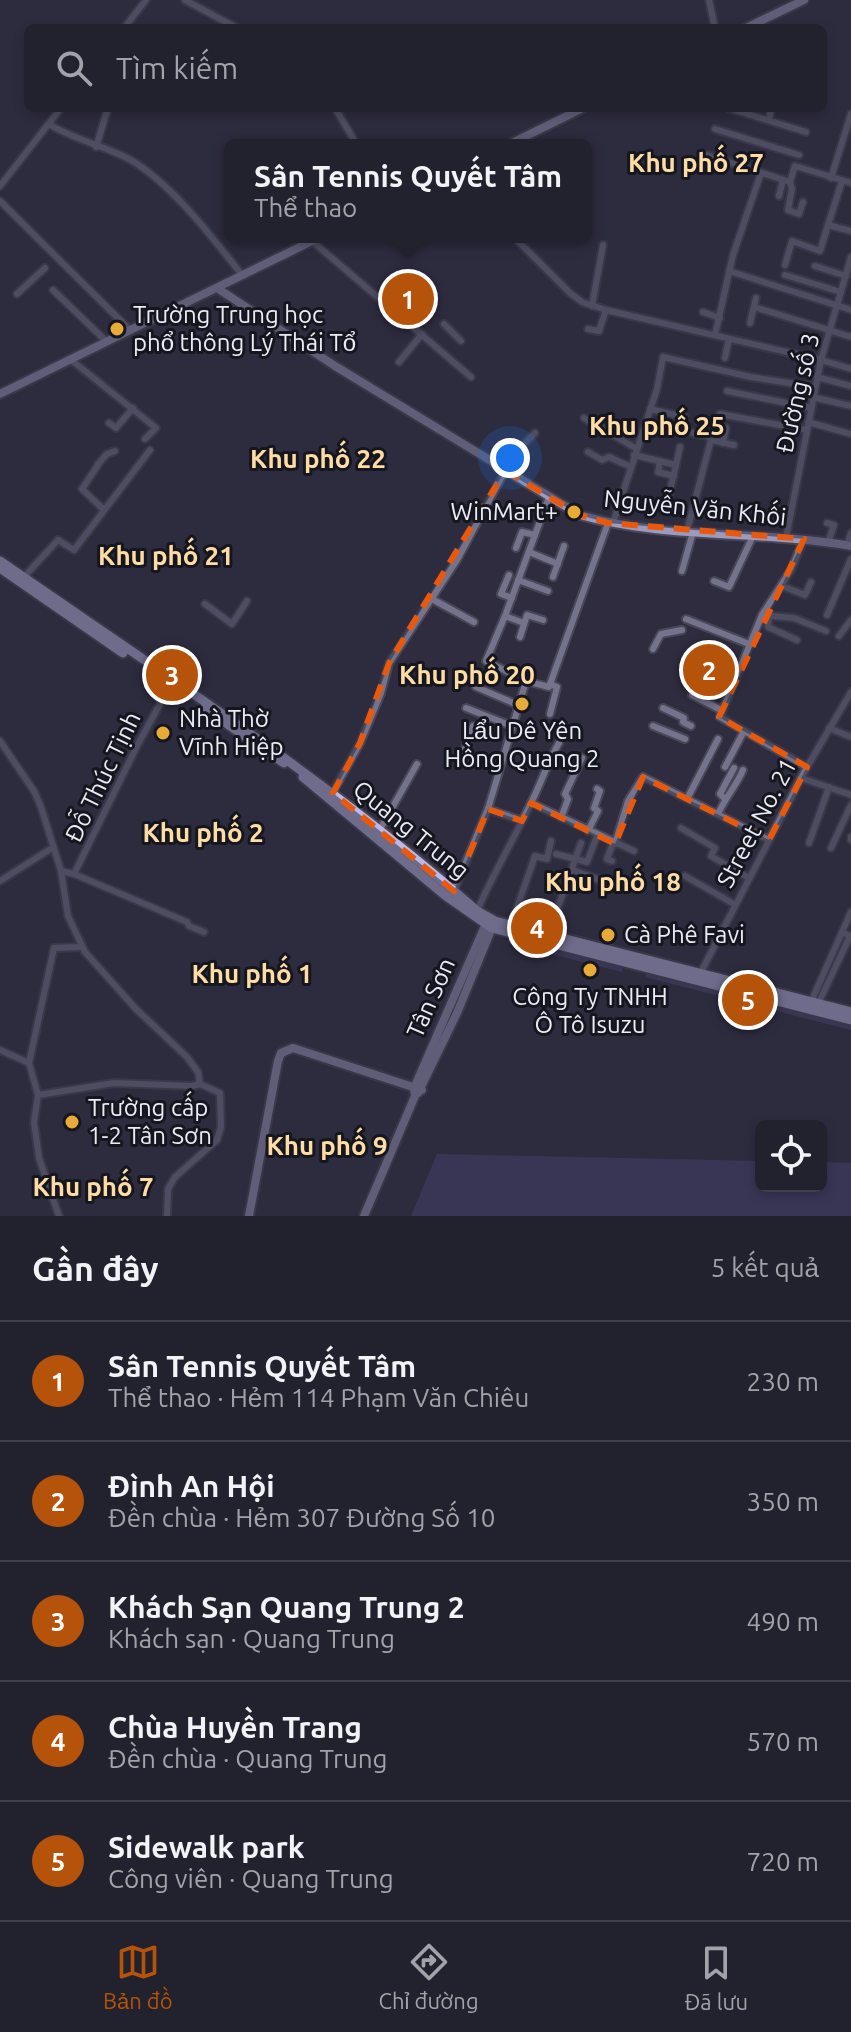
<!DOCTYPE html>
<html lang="vi">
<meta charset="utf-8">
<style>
body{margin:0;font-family:Ubuntu,sans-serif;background:#2e2e3a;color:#f1f3f6}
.controls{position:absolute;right:24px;bottom:24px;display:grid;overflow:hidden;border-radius:12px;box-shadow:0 4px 12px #0003}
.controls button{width:72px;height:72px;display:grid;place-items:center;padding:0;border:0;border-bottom:2px solid #3f3e4a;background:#22212e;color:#f1f3f6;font:40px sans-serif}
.you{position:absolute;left:510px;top:458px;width:28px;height:28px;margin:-20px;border:6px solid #fff;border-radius:50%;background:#1a73e8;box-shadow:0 0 0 12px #1a73e833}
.badge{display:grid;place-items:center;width:52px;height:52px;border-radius:50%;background:#b45309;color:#fff;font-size:26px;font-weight:700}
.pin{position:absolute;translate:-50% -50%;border:4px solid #fff;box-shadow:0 2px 8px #0006}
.popup{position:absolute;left:224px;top:139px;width:368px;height:104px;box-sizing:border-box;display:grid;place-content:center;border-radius:12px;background:#22212e;filter:drop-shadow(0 2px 6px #0005);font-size:26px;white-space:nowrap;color:#a2a3aa}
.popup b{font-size:30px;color:#f1f3f6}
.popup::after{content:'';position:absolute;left:50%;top:100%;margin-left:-16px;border:16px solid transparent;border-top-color:#22212e}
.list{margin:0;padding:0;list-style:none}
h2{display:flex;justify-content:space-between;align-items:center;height:104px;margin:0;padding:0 32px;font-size:34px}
h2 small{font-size:26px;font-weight:400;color:#a2a3aa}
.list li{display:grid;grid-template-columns:52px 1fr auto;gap:24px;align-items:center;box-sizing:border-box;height:120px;padding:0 32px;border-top:2px solid #3f3e4a}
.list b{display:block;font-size:30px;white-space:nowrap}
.list p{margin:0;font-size:26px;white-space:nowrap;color:#a2a3aa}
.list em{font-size:26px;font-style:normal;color:#a2a3aa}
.icon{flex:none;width:44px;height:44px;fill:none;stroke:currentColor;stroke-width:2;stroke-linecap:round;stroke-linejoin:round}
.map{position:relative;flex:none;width:851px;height:1216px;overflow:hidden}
.search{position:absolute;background:#22212e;box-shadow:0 4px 12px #0003;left:24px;right:24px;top:24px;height:88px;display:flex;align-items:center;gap:20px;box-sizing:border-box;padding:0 28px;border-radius:12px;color:#a2a3aa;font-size:30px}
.sheet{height:704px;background:#22212e}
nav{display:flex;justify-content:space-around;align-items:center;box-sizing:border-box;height:112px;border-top:2px solid #3f3e4a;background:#22212e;font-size:22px;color:#a2a3aa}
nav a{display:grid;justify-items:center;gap:4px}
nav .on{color:#b45309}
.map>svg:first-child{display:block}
.green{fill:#484172}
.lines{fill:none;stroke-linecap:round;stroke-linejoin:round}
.street-casing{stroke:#484758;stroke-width:10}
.secondary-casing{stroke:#484758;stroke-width:12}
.primary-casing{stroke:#484758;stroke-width:13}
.street{stroke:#75738b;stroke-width:6}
.secondary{stroke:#9d9abf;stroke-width:8}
.primary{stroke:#bcb8e8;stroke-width:9}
.marked{fill:none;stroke:#e8590c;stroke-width:6;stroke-dasharray:16 10;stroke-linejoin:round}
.poi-dot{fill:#e8ab37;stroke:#16161e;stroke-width:3}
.labels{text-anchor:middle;stroke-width:6;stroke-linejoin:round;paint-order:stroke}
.poi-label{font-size:24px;fill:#ebebf7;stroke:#16161e;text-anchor:start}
.street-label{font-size:24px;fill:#ebebf7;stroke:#16161e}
.neighbourhood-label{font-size:26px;font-weight:bold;fill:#ffdca5;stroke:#16161e}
</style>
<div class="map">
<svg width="851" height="1216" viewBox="0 0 851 1216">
<rect width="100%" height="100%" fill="#2e2c3e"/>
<!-- green -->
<g class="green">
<polygon points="406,280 427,299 410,318 389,299"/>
<polygon points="509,936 623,965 622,972 507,943"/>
<polygon points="646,970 851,1023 851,1030 645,977"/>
<polygon points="437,1154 761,1161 761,1186 821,1186 821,1162 851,1163 851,1216 411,1216"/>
</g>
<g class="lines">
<!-- street casing -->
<g class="street-casing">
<g id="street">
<polyline points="185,0 237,28"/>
<polyline points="709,0 715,28"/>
<polyline points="124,28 146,0"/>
<polyline points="335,108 357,145"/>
<polyline points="728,108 806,132"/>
<polyline points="769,120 771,108"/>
<path d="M49 124C74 140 103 145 129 159 170 182 213 238 242 275"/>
<polyline points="715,129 799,155"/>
<polyline points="96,147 108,108"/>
<polyline points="707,155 790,182 795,166 851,183"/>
<polyline points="831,178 851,114"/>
<polyline points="790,182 792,189 788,210 799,214 803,202"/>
<polyline points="0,186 61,108"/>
<polyline points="779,196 783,180"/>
<polyline points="0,201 130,330"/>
<polyline points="828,225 842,181"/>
<polyline points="514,237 570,293 582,302 606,310 821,360 851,369"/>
<polyline points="312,241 471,377"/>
<polyline points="785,265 792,241 820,251 828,225 851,231"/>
<polyline points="815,266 846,276"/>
<polyline points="729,271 851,310"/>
<polyline points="785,275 841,292"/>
<polyline points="53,290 107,342"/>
<polyline points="17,294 45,268"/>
<polyline points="592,306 603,245"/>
<polyline points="754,307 851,337"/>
<polyline points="703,312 720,318"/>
<polyline points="750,323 756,298"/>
<polyline points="444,324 461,341"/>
<polyline points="588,329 599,331 606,310"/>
<polyline points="715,335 733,255 761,173"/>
<polyline points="725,358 729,339"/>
<polyline points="70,359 156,428 145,439"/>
<polyline points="399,362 422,334"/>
<polyline points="817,377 851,386"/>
<polyline points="727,391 811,408"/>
<polyline points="812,397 851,406"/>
<polyline points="650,409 684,417 683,426 679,428"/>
<polyline points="720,414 807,430"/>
<polyline points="584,418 637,449"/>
<polyline points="808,422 851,434"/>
<polyline points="109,423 116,428 133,408"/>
<polyline points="711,440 734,445"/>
<polyline points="723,443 726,428"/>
<polyline points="588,452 602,460 609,457 631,467"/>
<polyline points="634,455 676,465 666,507"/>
<polyline points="660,461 658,472 674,476"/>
<polyline points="98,464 107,454 115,451"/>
<polyline points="98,465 82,489 104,510"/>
<polyline points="676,465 680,447"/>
<polyline points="613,523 657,389 663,357 751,377 815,387"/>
<polyline points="827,523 834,525 828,543"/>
<polyline points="687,531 711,440 708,436 693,433"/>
<polyline points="786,538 821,360 851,257"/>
<polyline points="804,539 791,570 762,615 720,717 807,767"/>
<polyline points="847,545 851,533"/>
<polyline points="516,548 522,532 535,535"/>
<polyline points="529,552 558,564"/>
<polyline points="682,571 693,532"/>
<polyline points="509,575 501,594 512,598"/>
<polyline points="553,577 564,546"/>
<polyline points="23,578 58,540 74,550 150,450"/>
<polyline points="518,580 548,591"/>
<polyline points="714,581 729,587 753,536"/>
<polyline points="782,586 805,595 811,582"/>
<polyline points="432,599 474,622"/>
<polyline points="205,604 232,624 247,601"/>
<polyline points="762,615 794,618 826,631"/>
<polyline points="827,615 851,559"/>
<polyline points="505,616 524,623"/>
<polyline points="769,616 768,627 797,640"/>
<polyline points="686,619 749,644"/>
<polyline points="839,636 851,620"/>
<polyline points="520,637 527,615 543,620"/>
<polyline points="653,649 661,634 682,630"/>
<polyline points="526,681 486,661 505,616 549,497"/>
<polyline points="550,684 557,687 550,714"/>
<polyline points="476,687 518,705"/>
<polyline points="692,695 721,710"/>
<polyline points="466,708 512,726"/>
<polyline points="663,708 684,718 683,722 691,726"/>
<polyline points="653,726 685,739"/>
<polyline points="829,728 851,737"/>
<polyline points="0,741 34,791 41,807 61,871 68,916 85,952 136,1009 187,1057 198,1072 200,1084 220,1093 221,1127 217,1140 175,1177 168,1189 167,1216"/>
<polyline points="463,754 473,726"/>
<polyline points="725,767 744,731"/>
<polyline points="801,778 851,795"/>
<polyline points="330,797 360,743 381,693 389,663 457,560 505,471 523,445 535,433"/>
<polyline points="687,799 718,739"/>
<polyline points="725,799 720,794 734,768"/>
<polyline points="531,803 634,851"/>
<polyline points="488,809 522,821"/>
<path d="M718 814C725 798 735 788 743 770"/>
<polyline points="561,818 568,799 565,794 582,758"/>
<polyline points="681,828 715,848 711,856 749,878"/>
<polyline points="379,831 417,764"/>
<polyline points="588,831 598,811 594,808 600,791 597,789"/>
<polyline points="851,837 851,840"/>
<polyline points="809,843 829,787"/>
<polyline points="615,844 628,801 643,777 769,840"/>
<polyline points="831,848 851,805"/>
<polyline points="556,854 587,862 597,836"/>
<polyline points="612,861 607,859 613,843"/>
<polyline points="573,870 602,881"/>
<polyline points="61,871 74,874 138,744 171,684"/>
<polyline points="74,874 187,922 189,926 204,932"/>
<polyline points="685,876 734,904"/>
<polyline points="0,881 52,848"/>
<polyline points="454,891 488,809 526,681 549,687 608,523"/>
<path d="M477 911C493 874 513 841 530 805 541 784 547 763 559 743"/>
<polyline points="511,925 535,856 547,859 551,841"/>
<polyline points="548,935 581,843"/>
<polyline points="700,974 807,767 851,692"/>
<polyline points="811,1002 851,912"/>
<polyline points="818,1004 850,936 842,932"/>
<polyline points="0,1050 29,1063"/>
<polyline points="38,1095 114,1083 192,1086 200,1084"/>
<polyline points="59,1216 39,1158 34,1122 38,1095 29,1063 54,948 82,947"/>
</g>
</g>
<!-- secondary casing -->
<g class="secondary-casing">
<g id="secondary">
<polyline points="746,28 804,0"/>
<polyline points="508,145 583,108"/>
<path d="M217 288 335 366 580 515C667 540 762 530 851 546"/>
<polyline points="0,394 320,237"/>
<polyline points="418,1093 457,1013 494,923"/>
<polyline points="249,1216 278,1061 281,1053 293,1048 422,1090"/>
<polyline points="364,1216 415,1096 414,1088 488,919"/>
</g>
</g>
<!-- primary casing -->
<g class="primary-casing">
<g id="primary">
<path d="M0 561C162 673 328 780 477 911L495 921 851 1012"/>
<polyline points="0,568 123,653"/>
<polyline points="204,708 284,763"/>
<polyline points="303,777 446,896 492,928 851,1020"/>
</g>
</g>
<!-- street -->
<use href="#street" class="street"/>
<!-- secondary -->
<use href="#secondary" class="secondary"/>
<!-- primary -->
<use href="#primary" class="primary"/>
</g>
<!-- marked area -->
<path d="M0 0H851V1216H0ZM505 471 580 515 608 523 804 539 719 717 807 767 769 840 643 777 615 844 531 803 522 821 488 809 454 891 333 793 360 743 389 663Z" fill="#2e2c3e" fill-opacity=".55" fill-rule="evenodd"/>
<path class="marked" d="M505 471 580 515 608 523 804 539 719 717 807 767 769 840 643 777 615 844 531 803 522 821 488 809 454 891 333 793 360 743 389 663Z"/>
<!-- markers -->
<g class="poi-dot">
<circle cx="117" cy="329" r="8"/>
<circle cx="574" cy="512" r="8"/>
<circle cx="522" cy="704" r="8"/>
<circle cx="163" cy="733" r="8"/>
<circle cx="608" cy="935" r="8"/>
<circle cx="590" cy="970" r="8"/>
<circle cx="72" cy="1122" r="8"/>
</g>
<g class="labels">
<!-- poi labels -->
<g class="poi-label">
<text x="133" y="323">Trường Trung học<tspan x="133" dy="28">phổ thông Lý Thái Tổ</tspan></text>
<text x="558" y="520" text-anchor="end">WinMart+</text>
<text x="179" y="727">Nhà Thờ<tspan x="179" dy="28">Vĩnh Hiệp</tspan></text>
<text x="522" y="739" text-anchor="middle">Lẩu Dê Yên<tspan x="522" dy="28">Hồng Quang 2</tspan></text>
<text x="624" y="943">Cà Phê Favi</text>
<text x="590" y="1005" text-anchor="middle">Công Ty TNHH<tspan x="590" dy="28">Ô Tô Isuzu</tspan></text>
<text x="88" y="1116">Trường cấp<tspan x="88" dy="28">1-2 Tân Sơn</tspan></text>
</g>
<!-- street labels -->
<g class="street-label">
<text transform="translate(798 393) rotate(-77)" y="8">Đường số 3</text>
<text transform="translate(695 508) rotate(6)" y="8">Nguyễn Văn Khối</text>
<text transform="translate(103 777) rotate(-64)" y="8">Đỗ Thúc Tịnh</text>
<text transform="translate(757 823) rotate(-62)" y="8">Street No. 21</text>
<text transform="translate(411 830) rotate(39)" y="8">Quang Trung</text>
<text transform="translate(431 998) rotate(-66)" y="8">Tân Sơn</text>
</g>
<!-- neighbourhood labels -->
<g class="neighbourhood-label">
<text x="696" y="172">Khu phố 27</text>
<text x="657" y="435">Khu phố 25</text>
<text x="318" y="468">Khu phố 22</text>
<text x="166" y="565">Khu phố 21</text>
<text x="467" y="684">Khu phố 20</text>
<text x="203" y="842">Khu phố 2</text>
<text x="613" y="891">Khu phố 18</text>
<text x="252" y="983">Khu phố 1</text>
<text x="327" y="1155">Khu phố 9</text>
<text x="93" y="1196">Khu phố 7</text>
</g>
</g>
</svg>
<div class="controls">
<button><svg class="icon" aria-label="locate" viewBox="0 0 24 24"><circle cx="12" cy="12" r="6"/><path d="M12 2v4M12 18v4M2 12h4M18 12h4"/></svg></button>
</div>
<div class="you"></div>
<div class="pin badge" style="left:408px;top:299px">1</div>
<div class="popup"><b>Sân Tennis Quyết Tâm</b>Thể thao</div>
<div class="pin badge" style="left:709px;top:670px">2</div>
<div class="pin badge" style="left:172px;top:675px">3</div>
<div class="pin badge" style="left:537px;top:928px">4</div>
<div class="pin badge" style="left:748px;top:1000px">5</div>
<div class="search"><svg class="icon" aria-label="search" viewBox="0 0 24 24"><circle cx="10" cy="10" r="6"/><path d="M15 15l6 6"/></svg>Tìm kiếm</div>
</div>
<section class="sheet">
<h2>Gần đây<small>5 kết quả</small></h2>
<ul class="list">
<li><span class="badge">1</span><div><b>Sân Tennis Quyết Tâm</b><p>Thể thao · Hẻm 114 Phạm Văn Chiêu</p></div><em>230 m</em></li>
<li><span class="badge">2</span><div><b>Đình An Hội</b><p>Đền chùa · Hẻm 307 Đường Số 10</p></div><em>350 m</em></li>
<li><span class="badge">3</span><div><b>Khách Sạn Quang Trung 2</b><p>Khách sạn · Quang Trung</p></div><em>490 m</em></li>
<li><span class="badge">4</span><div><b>Chùa Huyền Trang</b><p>Đền chùa · Quang Trung</p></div><em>570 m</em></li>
<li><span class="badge">5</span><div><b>Sidewalk park</b><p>Công viên · Quang Trung</p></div><em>720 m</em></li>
</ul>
</section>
<nav>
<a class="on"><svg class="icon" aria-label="map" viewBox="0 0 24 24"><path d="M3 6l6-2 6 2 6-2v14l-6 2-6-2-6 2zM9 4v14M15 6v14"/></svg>Bản đồ</a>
<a><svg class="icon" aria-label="directions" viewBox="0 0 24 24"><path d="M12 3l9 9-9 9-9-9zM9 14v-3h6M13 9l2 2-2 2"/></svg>Chỉ đường</a>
<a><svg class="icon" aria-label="saved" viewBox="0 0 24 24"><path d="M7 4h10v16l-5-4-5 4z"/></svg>Đã lưu</a>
</nav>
